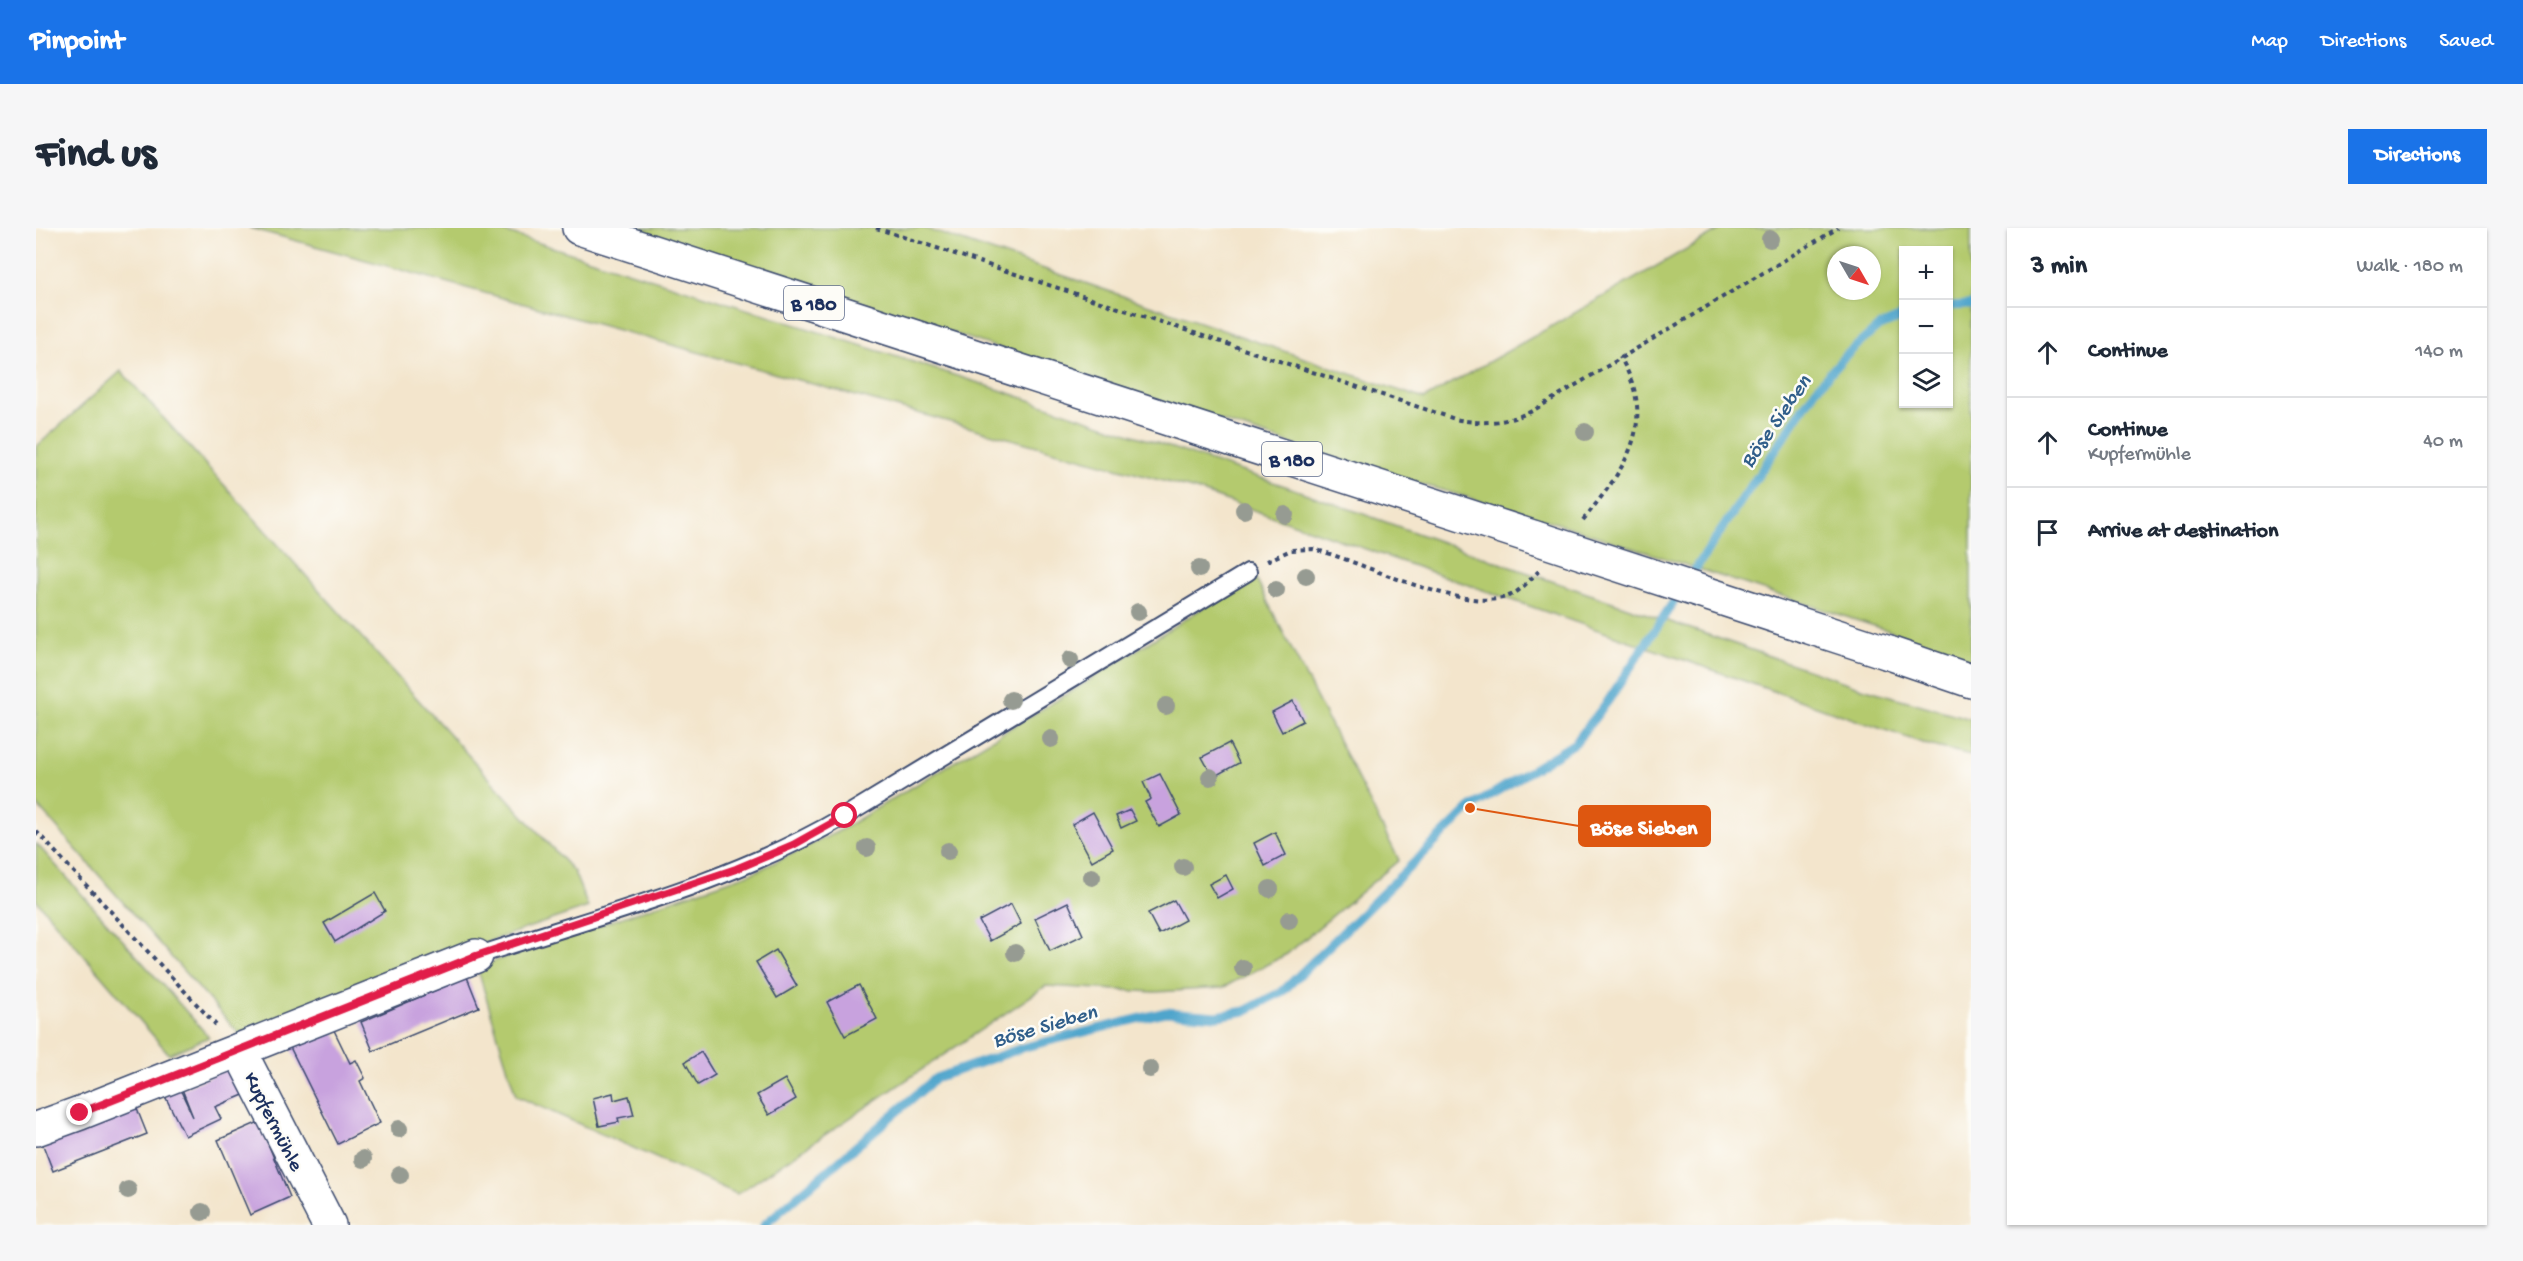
<!DOCTYPE html>
<meta charset="utf-8">
<style>
body{margin:0;font-family:"Gochi Hand",sans-serif;background:#f6f6f7;color:#1f2937}
.controls{position:absolute;right:18px;top:18px;display:grid;overflow:hidden;border-radius:0px;box-shadow:0 2px 4px #0004}
.controls button{width:54px;height:54px;display:grid;place-items:center;padding:0;border:0;border-bottom:2px solid #e0e1e3;background:#fff;color:#1f2937;font:30px sans-serif}
.compass{position:absolute;left:1791px;top:18px;width:54px;height:54px;border-radius:50%;background:#fff;box-shadow:0 2px 4px #0004;rotate:129deg}
.stop{position:absolute;width:18px;height:18px;margin:-14px;border:4px solid #e11d48;border-radius:50%;background:#fff}
.stop.end{background:#e11d48;border-color:#fff;box-shadow:0 2px 6px #0008}
.list{margin:0;padding:0;list-style:none}
h2{display:flex;justify-content:space-between;align-items:center;height:78px;margin:0;padding:0 24px;font-size:26px}
h2 small{font-size:20px;font-weight:400;color:#747a83}
.list li{display:grid;grid-template-columns:39px 1fr auto;gap:18px;align-items:center;box-sizing:border-box;height:90px;padding:0 24px;border-top:2px solid #e0e1e3}
.list b{display:block;font-size:22px;white-space:nowrap}
.list p{margin:0;font-size:20px;white-space:nowrap;color:#747a83}
.list em{font-size:20px;font-style:normal;color:#747a83}
.icon{flex:none;width:33px;height:33px;fill:none;stroke:currentColor;stroke-width:2;stroke-linecap:round;stroke-linejoin:round}
.map{position:relative;flex:none;width:1935px;height:997px;overflow:hidden;border-radius:0px}
header{display:flex;align-items:center;gap:36px;box-sizing:border-box;height:84px;padding:0 30px;background:#1a73e8;color:#fff}
header strong{font-size:28px}
nav{display:flex;gap:33px;margin-inline-start:auto;font-size:21px}
.intro{display:flex;align-items:center;justify-content:space-between;box-sizing:border-box;height:144px;padding:0 36px}
h1{margin:0;font-size:42px}
.button{padding:15px 27px;border-radius:0px;background:#1a73e8;color:#fff;font-size:21px;font-weight:700}
main{display:flex;gap:36px;padding:0 36px}
aside{flex:1;background:#fff;border-radius:0px;box-shadow:0 2px 4px #0004}
.map>svg:first-child{display:block}
.green{fill:#b4ca6e;stroke:#687c66;stroke-width:1.5;fill-rule:evenodd}
.lines{fill:none;stroke-linecap:round;stroke-linejoin:round}
.stream{stroke:#50a5cc;stroke-width:9}
.building{fill:#c8a2de}
.lane-casing{stroke:#3b4a6e;stroke-width:20}
.street-casing{stroke:#3b4a6e;stroke-width:36}
.primary-casing{stroke:#3b4a6e;stroke-width:36}
.path{stroke:#3b4a6e;stroke-width:4;stroke-dasharray:4.5 4.5;stroke-linecap:butt}
.lane{stroke:#fff;stroke-width:16}
.street{stroke:#fff;stroke-width:33}
.primary{stroke:#fff;stroke-width:33}
.primary-bridge-casing{stroke:#3b4a6e;stroke-width:36;stroke-linecap:butt}
.primary-bridge{stroke:#fff;stroke-width:33}
.tree{fill:#969b92}
.route{stroke:#e11d48;stroke-width:8}
.labels{text-anchor:middle;stroke-width:5;stroke-linejoin:round;paint-order:stroke}
.shield{fill:#fdfcf7;stroke:#5f6c8c;stroke-width:1.5}
.shield-label{font-size:20px;font-weight:bold;fill:#1b2f5e}
.street-label{font-size:21px;fill:#1b2f5e;stroke:#fdfcf7}
.water-label{font-size:22px;font-style:italic;fill:#305e8a;stroke:#fdfcf7}
.leader{fill:none;stroke:#de5710;stroke-width:2}
.callout-dot{fill:#de5710;stroke:#fdfcf7;stroke-width:2}
.callout{fill:#de5710;stroke:#de5710;stroke-width:2}
.callout-label{font-size:22px;text-anchor:middle;font-weight:bold;fill:#fff}
</style>
<header>
<strong>Pinpoint</strong>
<nav><a>Map</a><a>Directions</a><a>Saved</a></nav>
</header>
<div class="intro"><h1>Find us</h1><a class="button">Directions</a></div>
<main>
<div class="map">
<svg width="1935" height="997" viewBox="0 0 1935 997">
<rect width="100%" height="100%" fill="#fdfcf7"/>
<filter id="ink" filterUnits="userSpaceOnUse"><feTurbulence type="fractalNoise" baseFrequency=".0167" numOctaves="2"/><feDisplacementMap in="SourceGraphic" scale="12" xChannelSelector="R" yChannelSelector="G"/><feConvolveMatrix kernelMatrix="1 2 1 2 8 2 1 2 1" color-interpolation-filters="sRGB"/></filter>
<filter id="wash" filterUnits="userSpaceOnUse"><feTurbulence type="fractalNoise" baseFrequency=".008" numOctaves="4" result="noise"/><feDisplacementMap in="SourceGraphic" scale="24" xChannelSelector="R" yChannelSelector="G"/><feGaussianBlur stdDeviation="1.35" result="paint"/><feColorMatrix in="noise" values="0 0 0 0 0 0 0 0 0 0 0 0 0 0 0 0 0 1.4 0 .05"/><feComposite in="paint" operator="in"/></filter>
<g filter="url(#wash)">
<rect width="100%" height="100%" fill="#f3e5cc"/>
<!-- green -->
<g class="green">
<polygon points="214,0 456,0 946,156 1252,259 1478,340 1826,460 1935,491 1935,527 1892,517 1163,263"/>
<path d="M597 0H888L1388 171 1687 0H1935V432L1860 405 1517 294 1322 238ZM1868 22H1912V176H1868ZM1800 27H1836V63H1800Z"/>
<polygon points="85,143 538,644 552,679 434,720 205,808 0,576 0,219"/>
<polygon points="1218,347 1363,632 1251,726 1186,760 1119,764 1010,758 701,966 480,868 441,739 721,643 803,603 1041,460"/>
<polygon points="0,615 173,809 133,826 0,672"/>
</g>
<g class="lines">
<!-- stream -->
<g class="stream">
<polyline points="1912,78 1935,77"/>
<polyline points="1652,352 1780,161 1808,129 1842,99 1868,88"/>
<polyline points="728,997 900,850 989,819 1129,784 1181,788 1209,783 1247,763 1434,580 1539,515 1572,473 1644,364"/>
</g>
</g>
<g id="blocks">
<!-- building -->
<g class="building">
<polygon points="1257,473 1267,493 1246,504 1236,484"/>
<polygon points="1193,515 1203,535 1177,549 1166,529"/>
<polygon points="1124,546 1145,587 1123,599 1109,574 1115,571 1107,554"/>
<polygon points="1094,582 1100,593 1085,600 1080,588"/>
<polygon points="1057,584 1077,621 1056,633 1036,596"/>
<polygon points="1239,604 1250,627 1229,638 1218,615"/>
<polygon points="1190,647 1197,661 1181,670 1173,656"/>
<polygon points="339,665 349,683 299,714 288,695"/>
<polygon points="1138,672 1149,692 1123,706 1112,685"/>
<polygon points="1032,674 1047,707 1014,723 999,690"/>
<polygon points="975,676 985,696 954,713 943,693"/>
<polygon points="740,722 761,758 741,770 720,734"/>
<polygon points="431,749 443,779 337,823 325,794"/>
<polygon points="823,757 841,791 809,808 791,774"/>
<polygon points="293,792 314,835 320,832 329,850 324,853 344,895 302,916 251,813"/>
<polygon points="665,824 679,847 662,857 649,834"/>
<polygon points="201,837 212,865 179,879 185,891 149,908 128,866 143,859 157,889 146,861"/>
<polygon points="749,851 760,871 733,887 721,867"/>
<polygon points="577,865 578,872 593,868 598,887 582,890 583,894 563,898 557,870"/>
<polygon points="99,876 111,906 17,943 5,912"/>
<polygon points="223,894 254,969 214,987 182,912"/>
</g>
</g>
</g>
<g filter="url(#ink)">
<use href="#blocks" fill-opacity="0" stroke="#3b4a6e" stroke-width="1.5"/>
<g class="lines">
<!-- lane casing -->
<g class="lane-casing">
<path id="lane" d="M440 728C565 687 695 655 809 588L1212 344"/>
</g>
<!-- street casing -->
<g class="street-casing">
<g id="street">
<polyline points="203,822 293,997"/>
<polyline points="0,901 44,885 440,728"/>
</g>
</g>
<!-- primary casing -->
<g class="primary-casing">
<g id="primary">
<polyline points="543,0 1500,310"/>
<polyline points="1853,425 1935,453"/>
</g>
</g>
<!-- path -->
<g class="path">
<path d="M840 0 1419 191C1446 197 1473 195 1498 182L1802 0"/>
<path d="M1547 292C1590 239 1623 195 1584 129"/>
<path d="M1231 333 1255 322 1277 321C1326 333 1429 388 1475 367 1486 362 1494 351 1503 343"/>
<polyline points="0,603 180,797"/>
</g>
<!-- lane -->
<use href="#lane" class="lane"/>
<!-- street -->
<use href="#street" class="street"/>
<!-- primary -->
<use href="#primary" class="primary"/>
<!-- primary-bridge casing -->
<g class="primary-bridge-casing">
<polyline id="primary-bridge" points="1500,310 1853,425"/>
</g>
<!-- primary-bridge -->
<use href="#primary-bridge" class="primary-bridge"/>
</g>
<!-- trees -->
<g class="tree">
<circle cx="1734" cy="11" r="9"/>
<circle cx="1549" cy="204" r="9"/>
<circle cx="1208" cy="282" r="9"/>
<circle cx="1249" cy="287" r="9"/>
<circle cx="1163" cy="341" r="9"/>
<circle cx="1270" cy="348" r="9"/>
<circle cx="1240" cy="362" r="9"/>
<circle cx="1102" cy="384" r="9"/>
<circle cx="1034" cy="432" r="9"/>
<circle cx="975" cy="472" r="9"/>
<circle cx="1130" cy="478" r="9"/>
<circle cx="1015" cy="511" r="9"/>
<circle cx="1174" cy="549" r="9"/>
<circle cx="831" cy="620" r="9"/>
<circle cx="912" cy="623" r="9"/>
<circle cx="1147" cy="639" r="9"/>
<circle cx="1056" cy="649" r="9"/>
<circle cx="1234" cy="661" r="9"/>
<circle cx="1253" cy="692" r="9"/>
<circle cx="979" cy="725" r="9"/>
<circle cx="1207" cy="740" r="9"/>
<circle cx="1114" cy="841" r="9"/>
<circle cx="363" cy="901" r="9"/>
<circle cx="327" cy="931" r="9"/>
<circle cx="364" cy="947" r="9"/>
<circle cx="92" cy="962" r="9"/>
<circle cx="166" cy="984" r="9"/>
</g>
</g>
<g class="lines" filter="url(#ink)">
<!-- route -->
<polyline class="route" points="44,885 440,728 700,641 757,617 809,588"/>
</g>
<g class="labels">
<!-- shield labels -->
<g class="shield">
<rect x="748" y="58" width="60" height="34" rx="4.5"/>
<rect x="1226" y="214" width="60" height="34" rx="4.5"/>
</g>
<g class="shield-label">
<text x="778" y="82">B 180</text>
<text x="1256" y="238">B 180</text>
</g>
<!-- street labels -->
<g class="street-label">
<text transform="translate(239 893) rotate(63)" y="7">Kupfermühle</text>
</g>
<!-- water labels -->
<g class="water-label">
<text transform="translate(1738 192) rotate(-55)" y="8">Böse Sieben</text>
<text transform="translate(1008 796) rotate(-16)" y="8">Böse Sieben</text>
</g>
</g>
<!-- callouts -->
<path class="leader" d="M1434 580L1543 598"/>
<circle class="callout-dot" cx="1434" cy="580" r="6"/>
<rect class="callout" x="1543" y="578" width="131" height="40" rx="6"/>
<g class="callout-label">
<text x="1608" y="606">Böse Sieben</text>
</g>
</svg>
<div class="controls">
<button>+</button>
<button>−</button>
<button><svg class="icon" aria-label="layers" viewBox="0 0 24 24"><path d="M12 4l9 5-9 5-9-5zM3 14l9 5 9-5"/></svg></button>
</div>
<svg class="compass" viewBox="-18 -18 36 36"><path d="M0-13l5 13h-10z" fill="#e53935"/><path d="M0 13l5-13h-10z" fill="#747a83"/></svg>
<div class="stop" style="left:809px;top:588px"></div>
<div class="stop end" style="left:44px;top:885px"></div>
</div>
<aside>
<h2>3 min<small>Walk · 180 m</small></h2>
<ul class="list">
<li><svg class="icon" aria-label="ahead" viewBox="0 0 24 24"><path d="M12 20V5M6 11l6-6 6 6"/></svg><div><b>Continue</b></div><em>140 m</em></li>
<li><svg class="icon" aria-label="ahead" viewBox="0 0 24 24"><path d="M12 20V5M6 11l6-6 6 6"/></svg><div><b>Continue</b><p>Kupfermühle</p></div><em>40 m</em></li>
<li><svg class="icon" aria-label="arrive" viewBox="0 0 24 24"><path d="M6 21V4h12l-3 4 3 4H6"/></svg><div><b>Arrive at destination</b></div></li>
</ul>
</aside>
</main>
